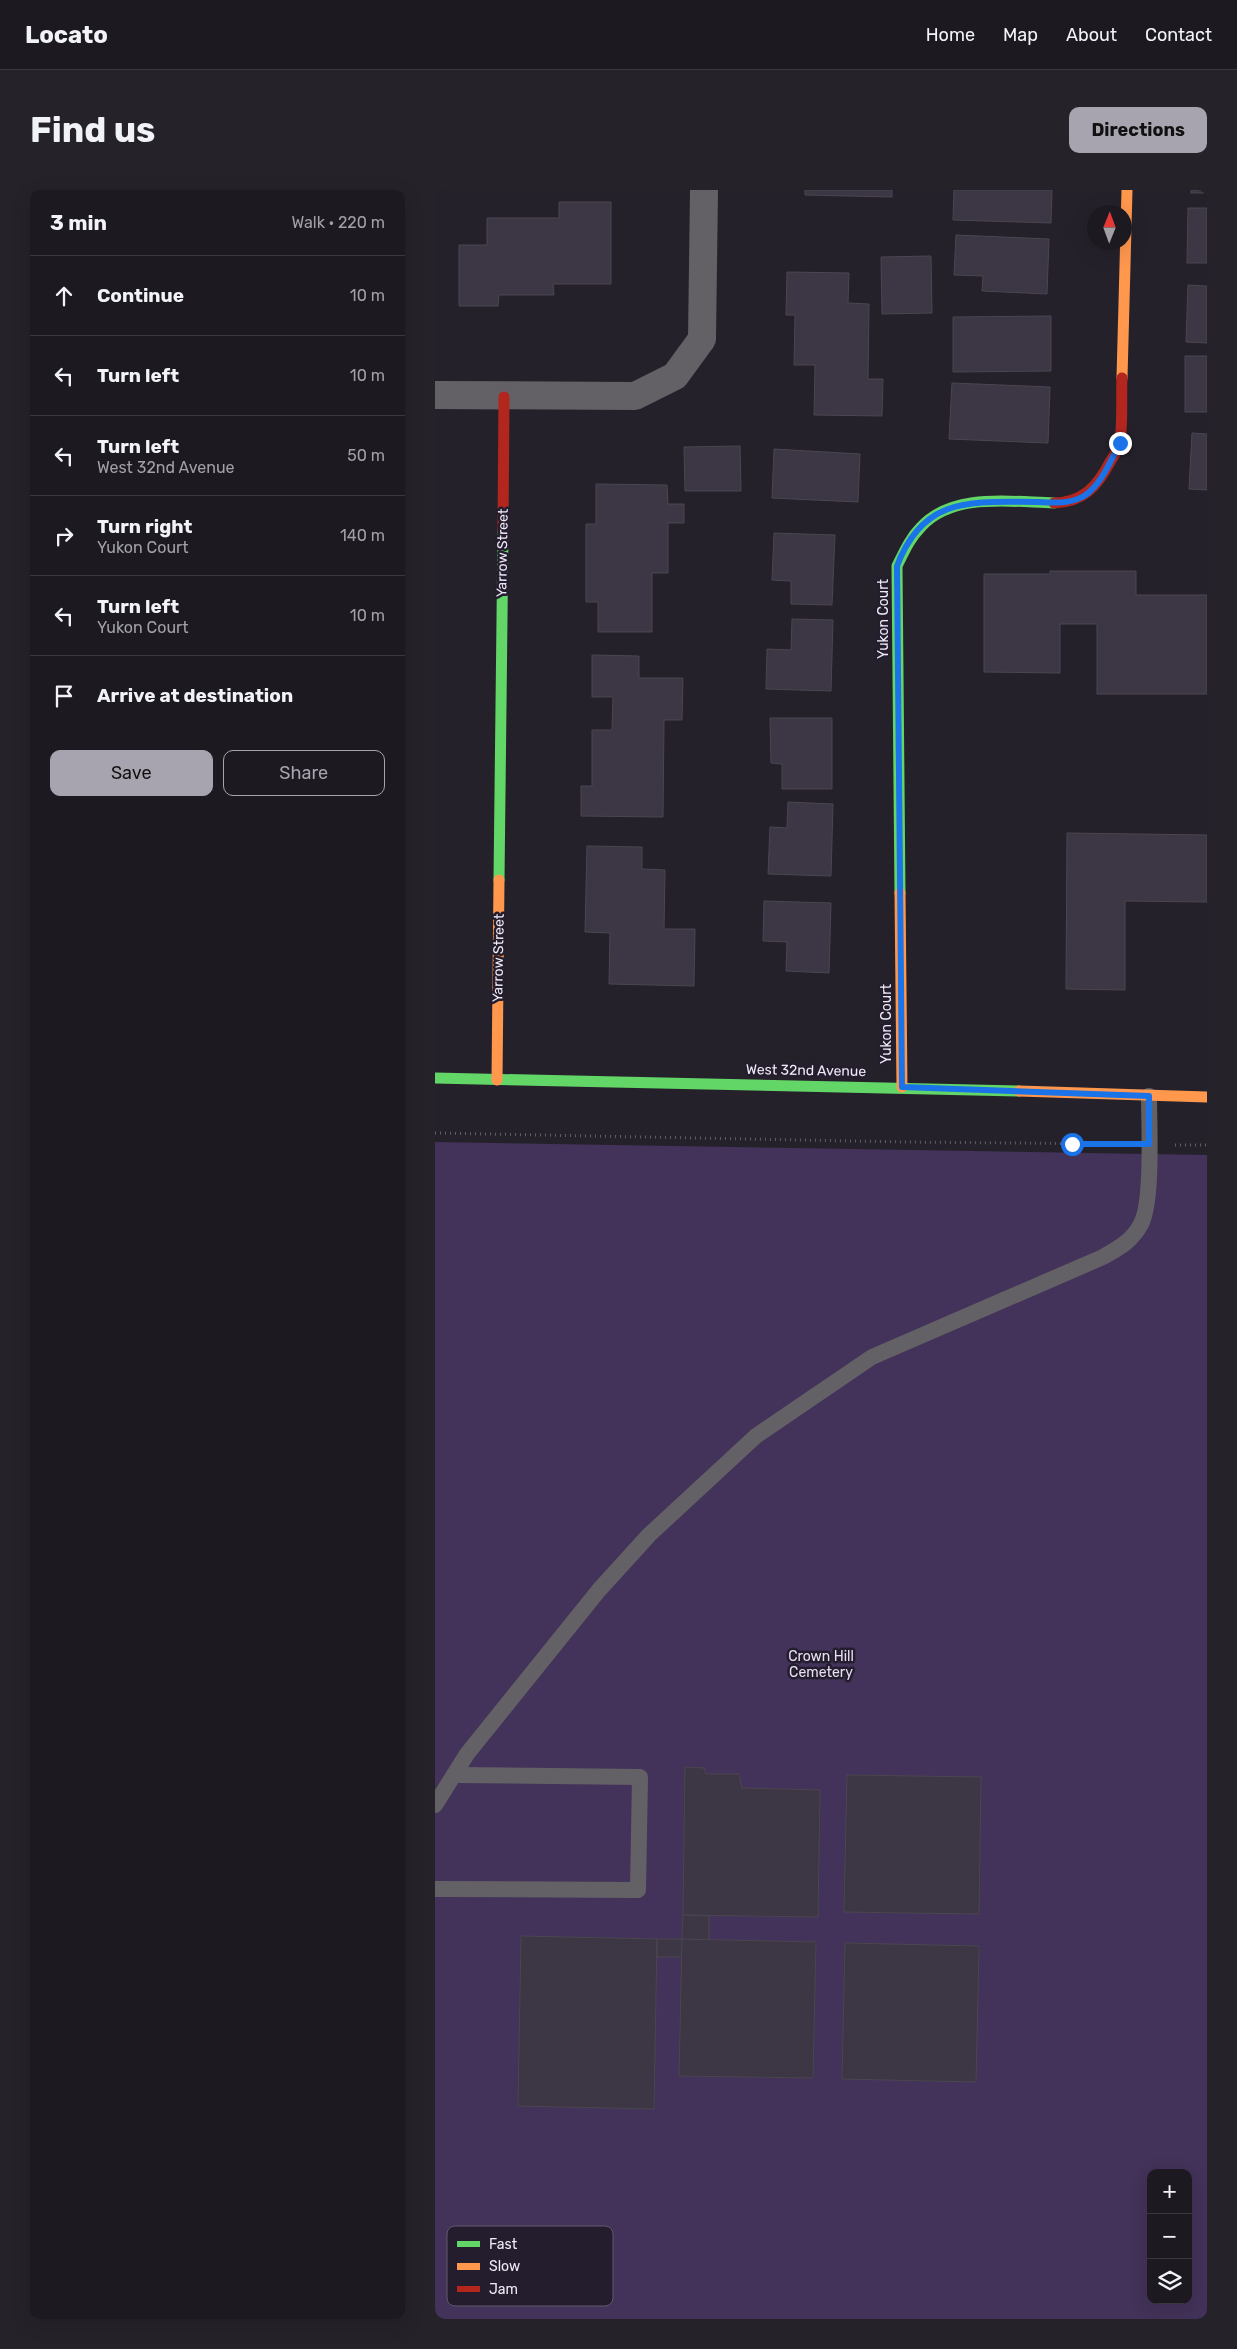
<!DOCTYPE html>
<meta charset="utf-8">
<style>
body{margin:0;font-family:Rubik,sans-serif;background:#252229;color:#f1f3f6}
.controls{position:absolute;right:15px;bottom:15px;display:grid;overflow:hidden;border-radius:10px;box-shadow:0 5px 20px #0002}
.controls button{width:45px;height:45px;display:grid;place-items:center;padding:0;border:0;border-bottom:1px solid #3a383e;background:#1c1920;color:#f1f3f6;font:25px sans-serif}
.compass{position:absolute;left:652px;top:15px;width:45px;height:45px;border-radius:50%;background:#1c1920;box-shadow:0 5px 20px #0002;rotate:1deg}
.stop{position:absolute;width:15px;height:15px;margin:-11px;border:4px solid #1a73e8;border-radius:50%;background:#fff}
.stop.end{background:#1a73e8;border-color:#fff;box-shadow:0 1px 5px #0008}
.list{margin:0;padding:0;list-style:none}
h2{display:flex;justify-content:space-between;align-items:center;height:65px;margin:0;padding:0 20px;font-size:21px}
h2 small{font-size:16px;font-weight:400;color:#a0a0a5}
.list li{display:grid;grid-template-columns:32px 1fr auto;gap:15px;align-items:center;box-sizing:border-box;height:80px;padding:0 20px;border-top:1px solid #3a383e}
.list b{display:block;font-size:19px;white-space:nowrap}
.list p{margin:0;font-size:16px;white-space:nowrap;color:#a0a0a5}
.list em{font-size:16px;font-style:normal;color:#a0a0a5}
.actions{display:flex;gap:10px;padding:15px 20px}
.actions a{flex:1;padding:11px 0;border:1px solid #a8a4af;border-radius:10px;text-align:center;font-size:18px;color:#a8a4af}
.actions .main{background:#a8a4af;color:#111}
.icon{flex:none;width:28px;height:28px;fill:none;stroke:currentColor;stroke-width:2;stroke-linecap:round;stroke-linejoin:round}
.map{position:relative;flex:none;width:772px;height:2129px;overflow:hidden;border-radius:10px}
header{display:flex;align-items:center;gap:30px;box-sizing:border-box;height:70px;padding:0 25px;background:#1c1920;border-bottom:1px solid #3a383e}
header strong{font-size:24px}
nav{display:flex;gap:28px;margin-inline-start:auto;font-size:18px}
.intro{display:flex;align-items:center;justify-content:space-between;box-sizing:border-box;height:120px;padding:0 30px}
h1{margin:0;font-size:35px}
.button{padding:12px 22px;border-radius:10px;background:#a8a4af;color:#111;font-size:18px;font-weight:700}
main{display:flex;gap:30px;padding:0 30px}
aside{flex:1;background:#1c1920;border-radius:10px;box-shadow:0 5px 20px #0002}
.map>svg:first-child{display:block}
.green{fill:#433259;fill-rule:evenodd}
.building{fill:#3c3645;stroke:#4a474f}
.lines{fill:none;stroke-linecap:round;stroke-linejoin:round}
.path{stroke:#615f65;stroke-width:3;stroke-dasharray:1 4;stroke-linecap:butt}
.lane{stroke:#636166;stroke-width:16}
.street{stroke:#636166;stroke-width:28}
.fast{stroke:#63d668;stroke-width:11}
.slow{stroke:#ff974d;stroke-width:11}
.jam{stroke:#b3261e;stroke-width:11}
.route{stroke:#1a73e8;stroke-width:6}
.labels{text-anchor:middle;stroke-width:5;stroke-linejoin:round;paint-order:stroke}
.street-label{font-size:14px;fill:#efeaf6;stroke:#241d2e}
.park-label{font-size:14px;fill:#e7dff2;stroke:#241d2e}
.key{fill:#241d2e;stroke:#615a6a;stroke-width:1}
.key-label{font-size:14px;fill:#efeaf6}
</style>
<header>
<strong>Locato</strong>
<nav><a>Home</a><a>Map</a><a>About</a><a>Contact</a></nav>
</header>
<div class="intro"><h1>Find us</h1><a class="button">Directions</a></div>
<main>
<aside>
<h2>3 min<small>Walk · 220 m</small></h2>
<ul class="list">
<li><svg class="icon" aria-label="ahead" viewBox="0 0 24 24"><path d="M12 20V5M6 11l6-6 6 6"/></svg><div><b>Continue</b></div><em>10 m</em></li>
<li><svg class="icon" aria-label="left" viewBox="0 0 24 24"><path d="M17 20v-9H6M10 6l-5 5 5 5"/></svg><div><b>Turn left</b></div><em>10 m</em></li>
<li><svg class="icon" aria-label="left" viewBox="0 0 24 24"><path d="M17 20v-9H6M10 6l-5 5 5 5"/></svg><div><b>Turn left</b><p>West 32nd Avenue</p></div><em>50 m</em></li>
<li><svg class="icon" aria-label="right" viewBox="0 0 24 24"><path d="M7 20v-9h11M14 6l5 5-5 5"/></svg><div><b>Turn right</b><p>Yukon Court</p></div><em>140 m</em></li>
<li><svg class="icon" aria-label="left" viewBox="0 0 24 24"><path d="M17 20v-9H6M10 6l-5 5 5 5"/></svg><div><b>Turn left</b><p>Yukon Court</p></div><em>10 m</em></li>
<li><svg class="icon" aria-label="arrive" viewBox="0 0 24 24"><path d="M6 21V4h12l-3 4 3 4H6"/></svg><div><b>Arrive at destination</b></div></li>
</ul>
<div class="actions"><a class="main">Save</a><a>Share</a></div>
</aside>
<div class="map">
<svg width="772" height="2129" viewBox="0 0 772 2129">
<rect width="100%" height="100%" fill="#25212a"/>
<!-- green -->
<path class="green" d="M0 952 772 965V2129H0ZM716 1983H753V2110H716Z"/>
<!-- building -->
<g class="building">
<polygon points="370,0 457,0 457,7 370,5"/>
<polygon points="519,0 617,0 616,33 518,30"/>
<rect x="756" y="0" width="16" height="3"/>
<polygon points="124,12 176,12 176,94 118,94 119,105 64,105 63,116 24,116 24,55 52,55 52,28 124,28"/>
<polygon points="753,18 772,18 772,73 752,73"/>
<polygon points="521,45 614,49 612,104 547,101 548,86 519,85"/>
<polygon points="496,66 497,123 447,124 446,67"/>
<polygon points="352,82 414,83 413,113 434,114 433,189 448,189 447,226 379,225 380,175 359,175 360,125 351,125"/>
<polygon points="753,95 772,96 772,153 751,152"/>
<polygon points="616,126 616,181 518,182 518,127"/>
<rect x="750" y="166" width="22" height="56"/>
<polygon points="517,193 615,197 613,253 514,249"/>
<polygon points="757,243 772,244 772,300 754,299"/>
<polygon points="305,256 306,301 250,301 249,257"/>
<polygon points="339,259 425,264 423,312 337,308"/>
<polygon points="161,294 232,295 233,314 249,314 249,333 233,333 233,383 217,383 217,442 163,442 163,412 151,412 151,334 161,334"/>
<polygon points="339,343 400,345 397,415 356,414 356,391 337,390"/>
<polygon points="615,381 701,381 701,405 772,405 772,504 662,504 662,434 625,434 625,483 549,482 549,384 615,384"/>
<polygon points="357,429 398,430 396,501 331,499 332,459 356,460"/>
<polygon points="157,465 204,466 204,488 248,488 247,530 229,530 228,627 146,626 146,596 157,596 157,540 177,540 178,507 157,507"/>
<polygon points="335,528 397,528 397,599 347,599 347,574 336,573"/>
<polygon points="353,612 398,614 396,686 333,684 335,637 352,638"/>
<polygon points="632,643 772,645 772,712 690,711 690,800 631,799"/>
<polygon points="152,656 207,657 207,679 230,680 229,739 260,739 259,796 174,794 175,743 150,742"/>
<polygon points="329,711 396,713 394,783 351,781 352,752 328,751"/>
<polygon points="250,1577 269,1578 271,1584 304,1584 307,1598 385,1600 383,1727 248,1725"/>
<polygon points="412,1585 546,1587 544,1724 409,1722"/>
<polygon points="248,1725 274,1726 274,1750 247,1749"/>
<polygon points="86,1746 222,1749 219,1919 83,1916"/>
<rect x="222" y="1749" width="25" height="18"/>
<polygon points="247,1749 381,1752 378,1888 244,1886"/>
<polygon points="410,1753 544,1756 541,1892 407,1889"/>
</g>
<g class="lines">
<!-- path -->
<g class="path">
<polyline points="0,943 470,952 689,954"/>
<polyline points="740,955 772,955"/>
</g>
<!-- lane -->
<g class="lane">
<path d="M0 1615 32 1564 164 1400 214 1345 321 1246 437 1167 668 1067C684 1058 697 1051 706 1034 718 1011 714 935 714 906"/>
<polyline points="0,1699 203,1700 205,1587 19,1585"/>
</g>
<!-- street -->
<polyline class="street" points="0,205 200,206 240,186 267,149 269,0"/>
<!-- fast -->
<g class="fast">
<polyline points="64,690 68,341"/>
<path d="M465 703 462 376C469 362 475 348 486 337 518 302 577 312 619 313"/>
<polyline points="0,888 584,901"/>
</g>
<!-- slow -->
<g class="slow">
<polyline points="687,188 692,0"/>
<polyline points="465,703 467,897"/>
<polyline points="62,890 64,690"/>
<polyline points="584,901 772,907"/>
</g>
<!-- jam -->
<g class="jam">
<path d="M619 313C648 312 662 297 675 272 679 266 684 258 685 251 688 231 686 209 687 188"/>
<polyline points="68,341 69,207"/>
</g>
</g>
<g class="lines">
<!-- route -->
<path class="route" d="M637 954H714V906L467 897 462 376C489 304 540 312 604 312 619 313 635 314 649 306 666 295 676 270 685 253"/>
</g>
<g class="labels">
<!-- street labels -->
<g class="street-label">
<text transform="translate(67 363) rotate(-89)" y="5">Yarrow Street</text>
<text transform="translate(448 429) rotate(-90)" y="5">Yukon Court</text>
<text transform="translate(63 768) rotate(-89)" y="5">Yarrow Street</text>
<text transform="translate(451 834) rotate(-90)" y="5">Yukon Court</text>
<text transform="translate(371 880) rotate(1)" y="5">West 32nd Avenue</text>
</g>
<!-- park labels -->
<g class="park-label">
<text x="386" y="1471">Crown Hill<tspan x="386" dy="16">Cemetery</tspan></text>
</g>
</g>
<!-- legend -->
<rect x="12" y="2036" width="166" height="80" rx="8" class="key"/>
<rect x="22" y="2051" width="23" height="6" fill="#63d668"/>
<rect x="22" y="2073" width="23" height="7" fill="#ff974d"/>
<rect x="22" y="2096" width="23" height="6" fill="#b3261e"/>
<g class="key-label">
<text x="54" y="2059">Fast</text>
<text x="54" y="2081">Slow</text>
<text x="54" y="2104">Jam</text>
</g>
</svg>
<div class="controls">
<button>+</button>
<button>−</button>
<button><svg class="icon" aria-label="layers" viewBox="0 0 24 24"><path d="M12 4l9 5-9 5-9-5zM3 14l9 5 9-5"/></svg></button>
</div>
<svg class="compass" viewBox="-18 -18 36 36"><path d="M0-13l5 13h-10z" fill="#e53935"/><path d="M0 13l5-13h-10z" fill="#a0a0a5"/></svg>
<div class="stop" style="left:637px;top:954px"></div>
<div class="stop end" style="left:685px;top:253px"></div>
</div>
</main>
